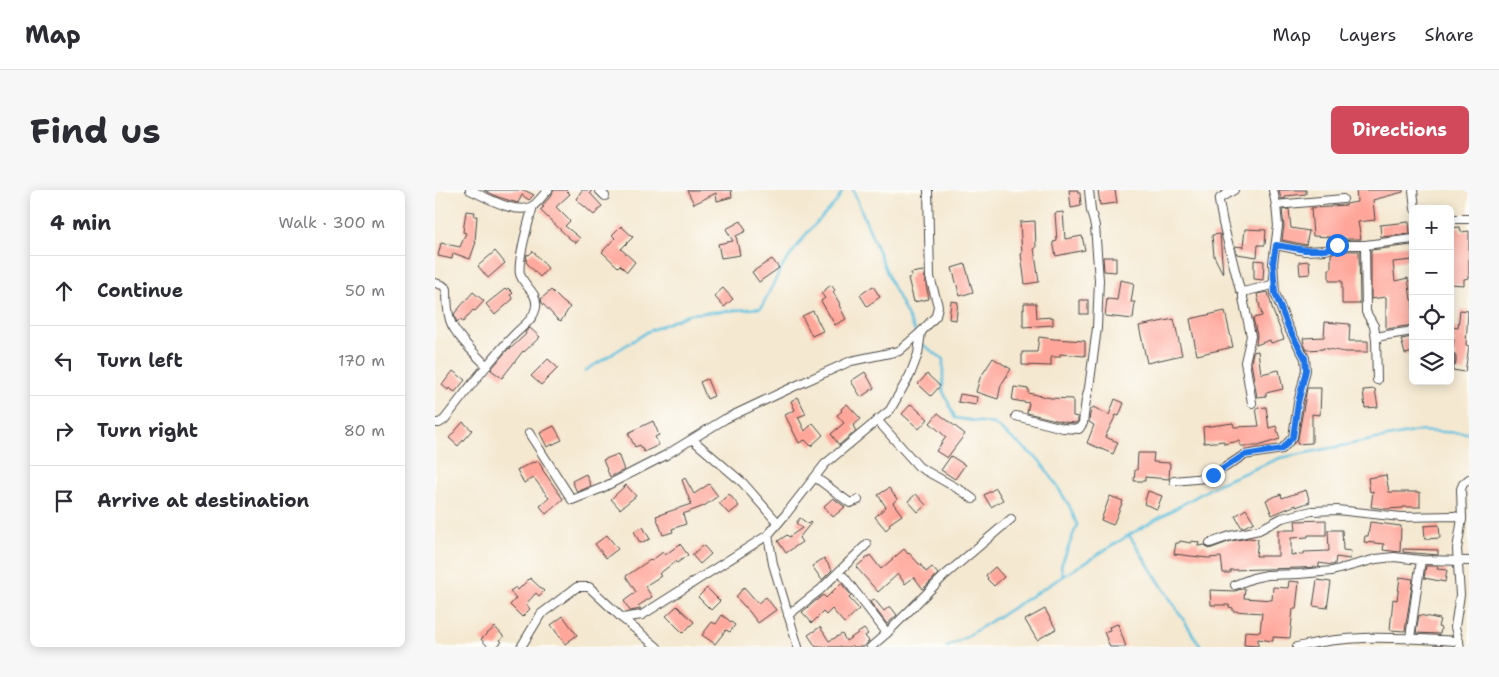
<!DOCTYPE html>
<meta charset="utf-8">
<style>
body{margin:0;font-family:"Shantell Sans",sans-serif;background:#f7f7f7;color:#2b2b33}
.controls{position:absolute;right:15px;top:15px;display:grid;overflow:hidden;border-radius:8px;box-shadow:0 2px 12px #0003}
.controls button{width:45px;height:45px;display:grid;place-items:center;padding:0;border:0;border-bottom:1px solid #e1e1e2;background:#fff;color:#2b2b33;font:25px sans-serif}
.stop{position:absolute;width:15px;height:15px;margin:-11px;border:4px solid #1a73e8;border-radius:50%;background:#fff}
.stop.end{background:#1a73e8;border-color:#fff;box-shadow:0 1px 5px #0008}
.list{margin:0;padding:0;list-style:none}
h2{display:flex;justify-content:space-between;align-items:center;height:65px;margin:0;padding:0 20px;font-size:21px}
h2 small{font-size:16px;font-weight:400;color:#7c7c81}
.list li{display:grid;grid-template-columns:32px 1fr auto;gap:15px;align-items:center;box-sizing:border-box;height:70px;padding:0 20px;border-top:1px solid #e1e1e2}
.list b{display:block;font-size:19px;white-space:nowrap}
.list em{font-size:16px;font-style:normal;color:#7c7c81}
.icon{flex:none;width:28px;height:28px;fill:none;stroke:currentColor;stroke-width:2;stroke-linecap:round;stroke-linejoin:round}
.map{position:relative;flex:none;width:1034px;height:457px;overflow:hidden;border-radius:8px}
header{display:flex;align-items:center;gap:30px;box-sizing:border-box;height:70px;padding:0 25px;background:#fff;border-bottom:1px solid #e1e1e2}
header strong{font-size:24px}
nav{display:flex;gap:28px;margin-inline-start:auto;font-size:18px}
.intro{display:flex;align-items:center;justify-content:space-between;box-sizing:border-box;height:120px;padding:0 30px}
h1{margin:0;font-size:35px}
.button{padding:12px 22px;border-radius:8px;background:#d1495b;color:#fff;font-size:18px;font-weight:700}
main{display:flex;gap:30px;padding:0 30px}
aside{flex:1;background:#fff;border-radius:8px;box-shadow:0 2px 12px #0003}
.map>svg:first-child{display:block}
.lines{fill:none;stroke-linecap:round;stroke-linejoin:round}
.stream{stroke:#61c1df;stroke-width:2.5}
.building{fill:#ffa69a}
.street-casing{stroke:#494744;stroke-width:10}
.street{stroke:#fff;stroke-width:8}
.route{stroke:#1a73e8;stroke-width:6}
</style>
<header>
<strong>Map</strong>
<nav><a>Map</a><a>Layers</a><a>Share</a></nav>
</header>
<div class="intro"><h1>Find us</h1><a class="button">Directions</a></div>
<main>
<aside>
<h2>4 min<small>Walk · 300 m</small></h2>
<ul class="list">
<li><svg class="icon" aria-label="ahead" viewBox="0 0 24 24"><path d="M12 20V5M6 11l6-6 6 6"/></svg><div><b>Continue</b></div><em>50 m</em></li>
<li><svg class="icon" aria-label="left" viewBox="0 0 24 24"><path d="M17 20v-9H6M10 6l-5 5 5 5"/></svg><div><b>Turn left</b></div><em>170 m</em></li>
<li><svg class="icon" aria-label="right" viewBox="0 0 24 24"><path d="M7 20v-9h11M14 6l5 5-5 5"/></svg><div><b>Turn right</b></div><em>80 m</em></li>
<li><svg class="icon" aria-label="arrive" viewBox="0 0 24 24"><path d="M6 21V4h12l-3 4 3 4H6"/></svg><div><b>Arrive at destination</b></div></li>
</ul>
</aside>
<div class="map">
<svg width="1034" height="457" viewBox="0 0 1034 457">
<rect width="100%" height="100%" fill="#fdfcf7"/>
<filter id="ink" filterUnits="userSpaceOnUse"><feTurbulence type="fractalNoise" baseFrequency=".02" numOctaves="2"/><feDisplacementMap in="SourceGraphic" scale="10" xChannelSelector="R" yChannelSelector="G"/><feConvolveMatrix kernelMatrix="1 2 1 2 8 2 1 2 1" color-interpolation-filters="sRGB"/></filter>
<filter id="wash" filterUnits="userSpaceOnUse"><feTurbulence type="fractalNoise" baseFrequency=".0096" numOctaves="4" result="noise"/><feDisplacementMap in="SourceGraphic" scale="20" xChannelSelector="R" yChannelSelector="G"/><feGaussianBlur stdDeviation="1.12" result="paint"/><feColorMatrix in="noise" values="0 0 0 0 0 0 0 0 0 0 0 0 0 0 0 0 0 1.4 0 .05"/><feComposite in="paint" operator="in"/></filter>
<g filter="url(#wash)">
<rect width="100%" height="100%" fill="#f4e8d0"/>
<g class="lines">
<!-- stream -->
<g class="stream">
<polyline points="418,0 457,95 482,145"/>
<polyline points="487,154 508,169 508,201 520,228 559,234 604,270 617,288 635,317 642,335 626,376 628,386"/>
<polyline points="150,181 212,142 254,124 326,118 347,77 372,43 402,11 408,0"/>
<polyline points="694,345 766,457"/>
<polyline points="512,457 531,447 694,345 783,294 845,268 983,241 1034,243"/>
</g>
</g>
<g id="blocks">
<!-- building -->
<g class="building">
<polygon points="49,0 89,0 99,5 94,10 87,5 83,13 63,7"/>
<polygon points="119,0 131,0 135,4 121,17 135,31 130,36 145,48 141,53 134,48 105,20 109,17 107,16 116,6"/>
<polygon points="147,0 157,0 155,3 167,16 159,25 141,9"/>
<polygon points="252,0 296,0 297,7 282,11 281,3 259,14"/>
<polygon points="634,0 643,0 643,3 645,3 646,16 636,18"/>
<polygon points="663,0 680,0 682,13 665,15"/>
<polygon points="844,0 871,0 871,4 851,6 851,8 846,9"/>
<polygon points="921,0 968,0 968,2 938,10 940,30 923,32 926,49 902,49 895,52 895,47 878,46 876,18 896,17 896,16 911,15 911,14 922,12"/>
<polygon points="854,19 856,38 874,41 871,55 847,50 849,36 847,20"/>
<polygon points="31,21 40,22 39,26 42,26 40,52 41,52 35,69 18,63 17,69 3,66 6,53 25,57 31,43 28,42"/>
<polygon points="628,22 630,49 647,46 650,60 621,66 618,52 622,51 620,23"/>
<polygon points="306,31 311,41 301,46 305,65 286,68 283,54 298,51 291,39"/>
<polygon points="600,31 601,58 599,58 604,92 590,94 586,64 587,64 585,32"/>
<polygon points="974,32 975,44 946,47 945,35"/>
<polygon points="186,36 198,47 186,59 200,72 192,82 185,75 183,77 167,62 180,48 177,45"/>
<polygon points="1025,37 1026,42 1034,41 1034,88 1029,89 1029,95 1015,94 1016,73 1015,73 1015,38"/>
<polygon points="810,39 831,40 830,55 823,55 822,67 802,64 800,56 808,57"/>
<polygon points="785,44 788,84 779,66 777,45"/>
<polygon points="977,55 978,70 958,72 960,91 973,88 976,110 978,110 978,135 951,139 951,107 936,109 936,60"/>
<polygon points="60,61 70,73 53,88 43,76"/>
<polygon points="98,61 113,78 105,87 91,72 92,64 94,65"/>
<polygon points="902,61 924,61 925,114 907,114 907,91 894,91 894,79 896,79 896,64"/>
<polygon points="668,67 681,67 681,82 669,81"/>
<polygon points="337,69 344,78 324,92 317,82"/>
<polygon points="819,70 829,71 828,90 819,89"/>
<polygon points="874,71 875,84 865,85 864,72"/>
<polygon points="530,74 538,102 525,106 517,78"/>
<polygon points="488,81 494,109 479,112 473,88 477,87 476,83"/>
<polygon points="685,90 699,93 696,112 700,112 698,129 670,126 672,109 682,110"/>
<polygon points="396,95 400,100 398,102 405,114 404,115 411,129 400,135 386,111 390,108 386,103"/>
<polygon points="438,96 445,107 432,116 425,105"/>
<polygon points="73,98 78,103 75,105 78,109 60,125 51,114 70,99 71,100"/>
<polygon points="288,98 298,109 289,117 279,106"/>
<polygon points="116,100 128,112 135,117 126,131 122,129 107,113 106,109"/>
<polygon points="38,102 49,111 40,121 38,120 28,132 25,130 22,133 19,124"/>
<polygon points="833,102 838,121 849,149 836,153 835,150 821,155 822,145 818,128 827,126 822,104"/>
<rect x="645" y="110" width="8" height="14"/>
<polygon points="516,111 523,112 521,130 514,129"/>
<polygon points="589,113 601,113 602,128 618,127 618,135 588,137 588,119 589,119"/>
<polygon points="1025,120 1033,121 1031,155 1034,156 1030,182 1017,180 1021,173 1021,167 1020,164 1017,162 1019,150 1015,149 1015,137 1023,138"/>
<polygon points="378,121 388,141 377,146 367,126"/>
<polygon points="790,121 798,157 762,165 755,129"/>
<polygon points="739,129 747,165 712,173 704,136"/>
<polygon points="890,132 915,134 914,151 933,151 933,162 910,162 888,158 888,159 872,160 869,154 868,148 889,147"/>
<polygon points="95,138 105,147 89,162 88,161 67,188 56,180 57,178 74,158 75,159 91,144 90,142"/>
<polygon points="604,147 619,149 650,151 650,166 625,164 625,167 616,167 616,176 587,175 587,162 602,162"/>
<polygon points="978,147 978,162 970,164 966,149"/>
<polygon points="823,161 826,184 844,180 848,199 831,203 831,206 822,207 816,172 818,162"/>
<polygon points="558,168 576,179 566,195 563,209 541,202 545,188"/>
<polygon points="113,169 123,178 106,195 96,186"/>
<polygon points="18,181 30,190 20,202 14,198 13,200 7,195"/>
<polygon points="430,182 439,198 426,207 416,191"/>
<polygon points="492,184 505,196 496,206 483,194"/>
<polygon points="272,189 279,206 272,209 265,192"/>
<polygon points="579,197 594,199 593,203 616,208 638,209 638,226 643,227 643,231 641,233 629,232 592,223 594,213 577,210"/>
<polygon points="872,198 886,198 885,225 877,224 877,253 862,254"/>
<polygon points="940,199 943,217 930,218 928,200"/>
<polygon points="525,204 542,207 541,215 523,212"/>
<polygon points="363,207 371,224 363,227 370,241 378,233 388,245 376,256 370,250 364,253 350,225 360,220 356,211"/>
<polygon points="680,209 689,213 684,226 681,225 670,247 683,252 678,264 652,253 659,235 654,232 655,224 658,217 674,225"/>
<polygon points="412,214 426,229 418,236 421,241 404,255 396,244 409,233 402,225 407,221 406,219"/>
<polygon points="476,214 493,229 484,239 467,224"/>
<polygon points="831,217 834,238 841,236 845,249 823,256 805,256 805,251 789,254 789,251 769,253 768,237 798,233 799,237 824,236 821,218"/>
<polygon points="503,223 530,244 512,268 501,261 511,247 495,233"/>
<polygon points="218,231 224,245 220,247 224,255 209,262 205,255 200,257 193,243"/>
<polygon points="28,232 37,240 23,256 14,248"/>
<polygon points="119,236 127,250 112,257 105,243"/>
<polygon points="703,263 719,263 718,272 735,273 734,289 710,287 710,291 699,291 700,280 702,280"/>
<polygon points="183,264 189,280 175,287 168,270"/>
<polygon points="516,266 530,275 520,289 506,280"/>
<polygon points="103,271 108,279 107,279 128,309 111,324 105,316 114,308 99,288 89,293 82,280 98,272 99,273"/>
<polygon points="151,284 156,296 142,302 137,291"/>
<polygon points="951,285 954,302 985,302 985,317 968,317 968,318 951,319 936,317 938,301 935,302 933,288"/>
<polygon points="250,288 259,304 274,294 283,306 269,316 248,324 251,334 237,339 238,342 228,345 221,326 256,314 247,290"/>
<polygon points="191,295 201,306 185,319 176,309"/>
<polygon points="454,298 462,309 458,313 467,325 454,334 455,336 451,340 440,327 451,317 443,305"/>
<polygon points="561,298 568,310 556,317 549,305"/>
<polygon points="871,300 875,312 861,317 861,315 837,325 831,310 846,304 847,308"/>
<polygon points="713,301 727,306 722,319 709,314"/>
<polygon points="294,304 304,316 294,324 284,313"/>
<polygon points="481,304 491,315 483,322 473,311"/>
<polygon points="675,306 688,311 678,335 666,330"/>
<polygon points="398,308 410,317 398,327 389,316"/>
<polygon points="811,319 819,332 807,338 800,326"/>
<polygon points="365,328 373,334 375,332 376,333 364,348 367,352 351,363 343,351 352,345 354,347 367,338 361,333"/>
<polygon points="891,330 891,345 873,345 873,347 856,348 856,365 869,364 869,362 894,361 893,340 907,340 908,360 916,361 915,369 901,367 900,374 897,375 884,373 884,377 864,378 795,380 795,383 788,383 786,367 773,368 739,364 741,353 744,353 745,351 756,353 756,351 764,352 763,356 770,355 774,359 796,351 813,348 823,349 821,366 843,366 843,340 861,340 860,331"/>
<polygon points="935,332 966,336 965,362 948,360 949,354 929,352 930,346 933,346"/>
<polygon points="1004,335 1005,348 990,349 989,336"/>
<polygon points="208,337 215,349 205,353 199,341"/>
<polygon points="172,345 183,359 171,368 160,354"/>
<polygon points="245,354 253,365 242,373 241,371 224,384 226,386 210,396 217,407 203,416 206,419 195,421 189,411 201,402 191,386 215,370 216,371 228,362 230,365"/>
<polygon points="268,355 276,364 265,374 257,365"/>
<polygon points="469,359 473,364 474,363 484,374 485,374 491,382 497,377 503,384 488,399 479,387 470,394 463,384 443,402 421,377 435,365 446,379"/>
<polygon points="968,359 1003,360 1003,365 968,362"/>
<polygon points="389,368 397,380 387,390 377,376"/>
<polygon points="991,376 1003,376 1002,379 1012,380 1010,392 989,388"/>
<polygon points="560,377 569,387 559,396 552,389 553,388 551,385"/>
<polygon points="965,387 978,389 970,441 955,440 958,409 962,410"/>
<polygon points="95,388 109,401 104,406 101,403 91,414 95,419 87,427 75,415 81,408 75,401 81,397 83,400"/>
<polygon points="882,390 896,392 892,418 878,416"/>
<polygon points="854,391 864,392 861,419 858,419 855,448 838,447 838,451 823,449 823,456 809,455 810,441 825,442 827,423 798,421 798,418 794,417 794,415 776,415 775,400 800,401 806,399 810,399 809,408 837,410 838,397 853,398"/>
<polygon points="406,393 416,405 414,408 424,419 409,433 397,419 391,425 388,422 377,433 367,422 388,405 391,408"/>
<polygon points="309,397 323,413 331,407 341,420 323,433 310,416 310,417 301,407"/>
<polygon points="272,398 285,411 276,420 263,407"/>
<polygon points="439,409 449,421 455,416 462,425 452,434 435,412"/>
<polygon points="242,416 259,432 248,443 231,426"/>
<polygon points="610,419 621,439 602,450 590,430"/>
<polygon points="287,425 300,435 295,442 291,440 280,454 267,445 277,432 281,434"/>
<polygon points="984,425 1005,429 1003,437 1006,438 1005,444 981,443"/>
<polygon points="128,426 142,445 130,454 116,435"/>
<polygon points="683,434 691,457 675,457 669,442 675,440 674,437"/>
<polygon points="60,437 69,447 65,450 67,452 61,457 53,457 46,449"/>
<polygon points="385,437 394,451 407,444 411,451 429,439 433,444 430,446 434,451 429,457 419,457 417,455 415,457 381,457 373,445"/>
</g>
</g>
</g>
<g filter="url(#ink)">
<use href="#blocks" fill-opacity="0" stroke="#494744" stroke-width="1"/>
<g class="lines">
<!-- street casing -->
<g class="street-casing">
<g id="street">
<path d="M35 0C51 7 83 27 99 15 104 11 108 5 113 0"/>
<polyline points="164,0 170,6"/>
<polyline points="799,0 785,8 784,11 788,33 805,100 808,102 808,108 816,146 810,172 817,213"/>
<polyline points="978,0 980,19"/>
<polyline points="841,15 908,9"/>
<polyline points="1015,29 1034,29"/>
<polyline points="841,55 870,61 891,60 902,55 930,55 978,49"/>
<polyline points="930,55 931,122 939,136 941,149"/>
<path d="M0 93 7 95 12 99C12 110 12 120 15 130 19 144 41 165 52 176"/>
<polyline points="808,102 837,95 839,90"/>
<polyline points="1015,167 1015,173"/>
<polyline points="942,190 941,149 946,146 978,141"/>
<polyline points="581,226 628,238 644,239 648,233 651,210 654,198 662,138 664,90 660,36 656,21 654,0"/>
<polyline points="442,230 484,277 527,301 538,309"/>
<path d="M0 233H4L9 230C32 201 54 170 80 144 88 136 99 129 101 117 103 102 89 97 85 84 82 71 94 30 98 16"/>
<polyline points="94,243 137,310 167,298 231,265 290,229 358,197 416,171 464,161 486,142 501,126 503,116 495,87 493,0"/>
<polyline points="258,250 308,293 343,333"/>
<polyline points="380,287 415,313 423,310"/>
<polyline points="739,291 771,288 789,278 809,265 847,259 858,247 863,213 871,180 870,168 853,137 840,103 838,73 843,36 841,15 838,0"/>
<polyline points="333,345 338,374 363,457"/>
<polyline points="775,353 795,346 824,340 847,328 877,321 902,320 966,327 1019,326 1027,329"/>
<polyline points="409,387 452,443"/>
<polyline points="800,395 818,388 832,385 864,384 897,381 941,369 959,367 986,370 1034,371"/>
<polyline points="353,425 385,400 432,354"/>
<polyline points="187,428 222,457"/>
<polyline points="975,448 986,370"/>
<polyline points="86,457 106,424 142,397 154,397 187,428 207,425 333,345 351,324 390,274 455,220 475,185 483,164 486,142"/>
<polyline points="436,457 452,443 509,386 576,329"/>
<path d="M862 457C918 443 967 448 1024 451"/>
<polyline points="1025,457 1020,437 1025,405 1022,359 1027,329 1026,299 1028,294 1034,289"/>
</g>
</g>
<!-- street -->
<use href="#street" class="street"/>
</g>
</g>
<g class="lines" filter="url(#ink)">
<!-- route -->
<polyline class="route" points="778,285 809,265 847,259 858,247 863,213 871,180 870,168 853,137 840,103 838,73 841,55 870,60 891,60 902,55"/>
</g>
</svg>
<div class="controls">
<button>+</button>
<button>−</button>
<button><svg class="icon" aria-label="locate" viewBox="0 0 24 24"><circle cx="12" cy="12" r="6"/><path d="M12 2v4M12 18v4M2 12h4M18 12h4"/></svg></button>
<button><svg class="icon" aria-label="layers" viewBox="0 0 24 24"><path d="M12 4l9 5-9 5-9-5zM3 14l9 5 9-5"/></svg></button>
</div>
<div class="stop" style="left:902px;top:55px"></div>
<div class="stop end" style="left:778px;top:285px"></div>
</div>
</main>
